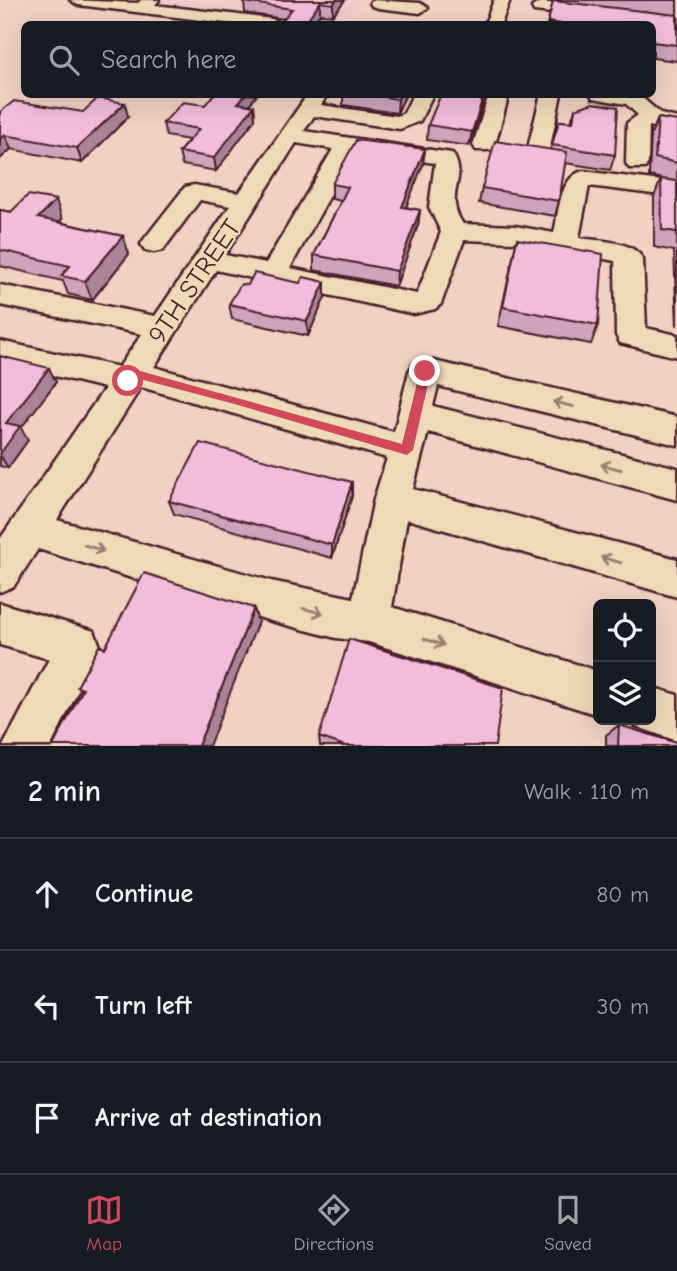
<!DOCTYPE html>
<meta charset="utf-8">
<style>
body{margin:0;font-family:"Comic Neue",sans-serif;background:#242831;color:#f1f3f6}
.controls{position:absolute;right:21px;bottom:21px;display:grid;overflow:hidden;border-radius:10px;box-shadow:0 7px 28px #0002}
.controls button{width:63px;height:63px;display:grid;place-items:center;padding:0;border:0;border-bottom:2px solid #363941;background:#171b24;color:#f1f3f6;font:35px sans-serif}
.stop{position:absolute;width:21px;height:21px;margin:-16px;border:5px solid #d1495b;border-radius:50%;background:#fff}
.stop.end{background:#d1495b;border-color:#fff;box-shadow:0 2px 7px #0008}
.list{margin:0;padding:0;list-style:none}
h2{display:flex;justify-content:space-between;align-items:center;height:91px;margin:0;padding:0 28px;font-size:30px}
h2 small{font-size:23px;font-weight:400;color:#9ea1a6}
.list li{display:grid;grid-template-columns:46px 1fr auto;gap:21px;align-items:center;box-sizing:border-box;height:112px;padding:0 28px;border-top:2px solid #363941}
.list b{display:block;font-size:26px;white-space:nowrap}
.list em{font-size:23px;font-style:normal;color:#9ea1a6}
.icon{flex:none;width:38px;height:38px;fill:none;stroke:currentColor;stroke-width:2;stroke-linecap:round;stroke-linejoin:round}
.map{position:relative;flex:none;width:677px;height:746px;overflow:hidden}
.search{position:absolute;background:#171b24;box-shadow:0 7px 28px #0002;left:21px;right:21px;top:21px;height:77px;display:flex;align-items:center;gap:18px;box-sizing:border-box;padding:0 24px;border-radius:10px;color:#9ea1a6;font-size:26px}
.sheet{height:427px;background:#171b24}
nav{display:flex;justify-content:space-around;align-items:center;box-sizing:border-box;height:98px;border-top:2px solid #363941;background:#171b24;font-size:19px;color:#9ea1a6}
nav a{display:grid;justify-items:center;gap:4px}
nav .on{color:#d1495b}
.map>svg:first-child{display:block}
.built{fill:#f0cbca}
.lines{fill:none;stroke-linecap:round;stroke-linejoin:round}
.minor-casing{stroke:#4a1f2b;stroke-width:5}
.minor{fill:#efdab8;fill-rule:evenodd}
.wall{fill:#cfa3bc;stroke:#4a1f2b;stroke-width:2}
.shaded-wall{fill:#a98499;stroke:#4a1f2b;stroke-width:2}
.building{fill:#f1bddb;stroke:#4a1f2b;stroke-width:2}
.oneway{stroke:#9c7c72}
.route{fill:#d1495b}
.labels{text-anchor:middle;stroke-width:5;stroke-linejoin:round;paint-order:stroke}
.street-label{font-size:26px;fill:#4a1f2b;stroke:#efdab8}
</style>
<div class="map">
<svg width="677" height="746" viewBox="0 0 677 746">
<rect width="100%" height="100%" fill="#f0d1c2"/>
<filter id="ink" filterUnits="userSpaceOnUse"><feTurbulence type="fractalNoise" baseFrequency=".0143" numOctaves="2"/><feDisplacementMap in="SourceGraphic" scale="14" xChannelSelector="R" yChannelSelector="G"/><feConvolveMatrix kernelMatrix="1 2 1 2 8 2 1 2 1" color-interpolation-filters="sRGB"/></filter>
<g filter="url(#ink)">
<!-- built -->
<polygon class="built" points="48,0 361,0 344,24 226,24"/>
<g class="lines">
<!-- minor casing -->
<g class="minor-casing">
<g id="minor">
<polygon points="70,0 138,3 141,0 159,0 155,5 272,19 281,24 234,24 78,5"/>
<polygon points="372,0 420,3 428,8 420,13 378,8 372,6 370,3"/>
<polygon points="494,0 510,0 501,24 485,24"/>
<polygon points="540,2 677,18 677,28 534,11 532,7"/>
<path d="M308 94H328L321 105 397 116 404 113 413 94H433L420 121 400 129 314 116 304 131 452 153C470 179 442 194 463 224L515 226 554 233C559 213 559 177 583 171L677 183V197L589 186 579 238C599 241 632 240 643 259L646 328 677 335V357L620 343 616 335 615 261 515 242 464 240 441 304 435 309 414 314 216 270 154 367 394 432 409 371 414 363 425 359 677 417V445L438 386 433 406 677 468V500L428 432 413 489 677 559V597L407 519 392 607 598 671V715L369 642 336 638 271 621 38 549 14 586 0 592V539L105 388 0 363V341L119 367 142 334 0 305V285L155 316 230 206 200 200 163 250 154 252 145 250 141 244 145 238 185 187 194 185 239 193ZM296 143 333 149 266 263 225 255ZM354 152 435 163 429 207 441 232 417 294 290 268ZM141 387 387 458 374 499 353 598 271 581 57 520Z"/>
<polygon points="489,94 509,94 495,145 492,150 476,150 473,145"/>
<polygon points="541,94 561,94 549,152 546,157 530,157 527,152"/>
<polygon points="590,94 639,95 661,114 677,118 677,131 649,126 648,163 645,168 629,168 626,163 627,123 638,115 626,104 593,98"/>
<polygon points="0,603 94,631 100,646 51,746 3,746 49,659 0,645"/>
<polygon points="651,687 677,695 677,741 635,726 632,720 651,720"/>
</g>
</g>
<!-- minor -->
<use href="#minor" class="minor"/>
</g>
<!-- wall -->
<g class="wall">
<polygon points="240,0 345,0 333,15 320,14 312,24 279,24 284,19 245,13 244,2 245,1"/>
<polygon points="554,0 677,0 677,61 653,58 653,24 547,24"/>
<polygon points="343,94 406,94 397,113 343,105"/>
<polygon points="484,94 482,105 469,146 427,140 428,125"/>
<polygon points="205,105 254,106 255,119 216,171 182,165 179,152 189,140 166,136 163,123"/>
<polygon points="575,109 615,155 610,170 565,163 559,201 555,216 479,203 482,188 551,149 559,121 571,122"/>
<polygon points="0,112 83,112 128,117 82,163 11,149 0,159"/>
<polygon points="658,118 677,121 677,326 674,251 654,247 654,197 661,179 667,180 649,176 651,135"/>
<polygon points="425,149 423,164 406,207 420,210 418,225 396,286 314,270 314,255 341,201 332,199 332,184"/>
<polygon points="0,210 62,219 59,222 123,236 129,254 92,300 68,294 63,281 0,266"/>
<polygon points="517,239 598,325 591,344 498,326"/>
<polygon points="325,297 308,336 232,319 229,304"/>
<polygon points="0,356 56,382 21,428 28,440 8,468 0,466"/>
<polygon points="352,496 332,558 174,514 169,501"/>
<polygon points="619,725 677,746 606,746 606,735"/>
<polygon points="319,737 495,746 320,746"/>
</g>
<!-- shaded-wall -->
<g class="shaded-wall">
<polygon points="336,0 345,0 333,15 333,4"/>
<polygon points="320,2 320,14 312,24 304,24"/>
<polygon points="246,94 257,95 240,116 238,103"/>
<polygon points="400,94 406,94 397,113 398,99"/>
<polygon points="484,94 482,105 469,146 472,132"/>
<polygon points="125,103 128,117 82,163 77,148"/>
<polygon points="254,106 255,119 216,171 214,158"/>
<polygon points="5,135 11,149 0,159 0,139"/>
<polygon points="425,149 423,164 400,222 402,207"/>
<polygon points="56,200 62,219 46,236 38,218"/>
<polygon points="420,210 418,225 396,286 397,271"/>
<polygon points="123,236 129,254 92,300 85,281"/>
<polygon points="325,282 325,297 308,336 307,321"/>
<polygon points="49,368 56,382 21,428 28,440 8,468 0,455 6,423"/>
<polygon points="352,482 352,496 332,558 332,545"/>
<polygon points="254,608 258,622 209,746 198,746"/>
</g>
<!-- building -->
<g class="building">
<polygon points="246,0 336,0 333,4 320,2 304,24 279,24 292,9 244,2"/>
<polygon points="553,1 677,15 677,45 653,42 653,24 561,24 548,22"/>
<polygon points="214,94 246,94 238,103 254,106 214,158 179,152 199,129 163,123 183,102 205,105"/>
<polygon points="364,94 400,94 398,99"/>
<polygon points="441,94 484,94 472,132 428,125"/>
<polygon points="98,98 125,103 77,148 5,135 0,139 0,112 14,101 83,112"/>
<polygon points="593,103 618,107 615,155 552,145 559,121 573,122 575,109"/>
<polygon points="658,118 677,121 677,163 655,158"/>
<polygon points="356,140 425,149 402,207 420,210 397,271 314,255 348,187 332,184"/>
<polygon points="495,141 567,152 559,201 482,188"/>
<polygon points="661,179 677,181 677,232 662,230"/>
<polygon points="28,195 56,200 38,218 123,236 85,281 61,276 70,266 0,250 0,210 11,212"/>
<polygon points="517,239 603,254 598,325 503,307"/>
<polygon points="254,273 300,283 303,277 325,282 307,321 229,304 241,284 248,285"/>
<polygon points="0,356 49,368 6,423 20,426 0,454"/>
<polygon points="200,443 352,482 332,545 169,501"/>
<polygon points="144,573 254,608 198,746 53,746 83,689 77,687 99,646 105,648"/>
<polygon points="349,639 503,688 495,746 345,746 319,737"/>
<polygon points="619,725 677,743 677,746 618,746"/>
</g>
<!-- one-way arrows -->
<defs><path id="oneway-shaft" d="M-6 0H5M1.5-3L5.5 0L1.5 3" fill="none" stroke-width="1.6" stroke-linecap="round" stroke-linejoin="round" transform="scale(1.75)"/></defs>
<g class="oneway">
<use href="#oneway-shaft" transform="translate(563 404) rotate(-166)"/>
<use href="#oneway-shaft" transform="translate(611 467) rotate(-165)"/>
<use href="#oneway-shaft" transform="translate(94 548) rotate(17)"/>
<use href="#oneway-shaft" transform="translate(611 560) rotate(-164)"/>
<use href="#oneway-shaft" transform="translate(313 611) rotate(14)"/>
<use href="#oneway-shaft" transform="translate(434 642) rotate(17)"/>
</g>
</g>
<!-- route -->
<polygon class="route" points="425,367 431,371 413,450 407,455 238,405 136,378 128,385 122,381 129,370 133,369 402,444 420,371"/>
<g class="labels">
<!-- street labels -->
<g class="street-label">
<text transform="translate(194 281) rotate(-56)" y="9">9TH STREET</text>
</g>
</g>
</svg>
<div class="controls">
<button><svg class="icon" aria-label="locate" viewBox="0 0 24 24"><circle cx="12" cy="12" r="6"/><path d="M12 2v4M12 18v4M2 12h4M18 12h4"/></svg></button>
<button><svg class="icon" aria-label="layers" viewBox="0 0 24 24"><path d="M12 4l9 5-9 5-9-5zM3 14l9 5 9-5"/></svg></button>
</div>
<div class="stop" style="left:128px;top:381px"></div>
<div class="stop end" style="left:425px;top:371px"></div>
<div class="search"><svg class="icon" aria-label="search" viewBox="0 0 24 24"><circle cx="10" cy="10" r="6"/><path d="M15 15l6 6"/></svg>Search here</div>
</div>
<section class="sheet">
<h2>2 min<small>Walk · 110 m</small></h2>
<ul class="list">
<li><svg class="icon" aria-label="ahead" viewBox="0 0 24 24"><path d="M12 20V5M6 11l6-6 6 6"/></svg><div><b>Continue</b></div><em>80 m</em></li>
<li><svg class="icon" aria-label="left" viewBox="0 0 24 24"><path d="M17 20v-9H6M10 6l-5 5 5 5"/></svg><div><b>Turn left</b></div><em>30 m</em></li>
<li><svg class="icon" aria-label="arrive" viewBox="0 0 24 24"><path d="M6 21V4h12l-3 4 3 4H6"/></svg><div><b>Arrive at destination</b></div></li>
</ul>
</section>
<nav>
<a class="on"><svg class="icon" aria-label="map" viewBox="0 0 24 24"><path d="M3 6l6-2 6 2 6-2v14l-6 2-6-2-6 2zM9 4v14M15 6v14"/></svg>Map</a>
<a><svg class="icon" aria-label="directions" viewBox="0 0 24 24"><path d="M12 3l9 9-9 9-9-9zM9 14v-3h6M13 9l2 2-2 2"/></svg>Directions</a>
<a><svg class="icon" aria-label="saved" viewBox="0 0 24 24"><path d="M7 4h10v16l-5-4-5 4z"/></svg>Saved</a>
</nav>
